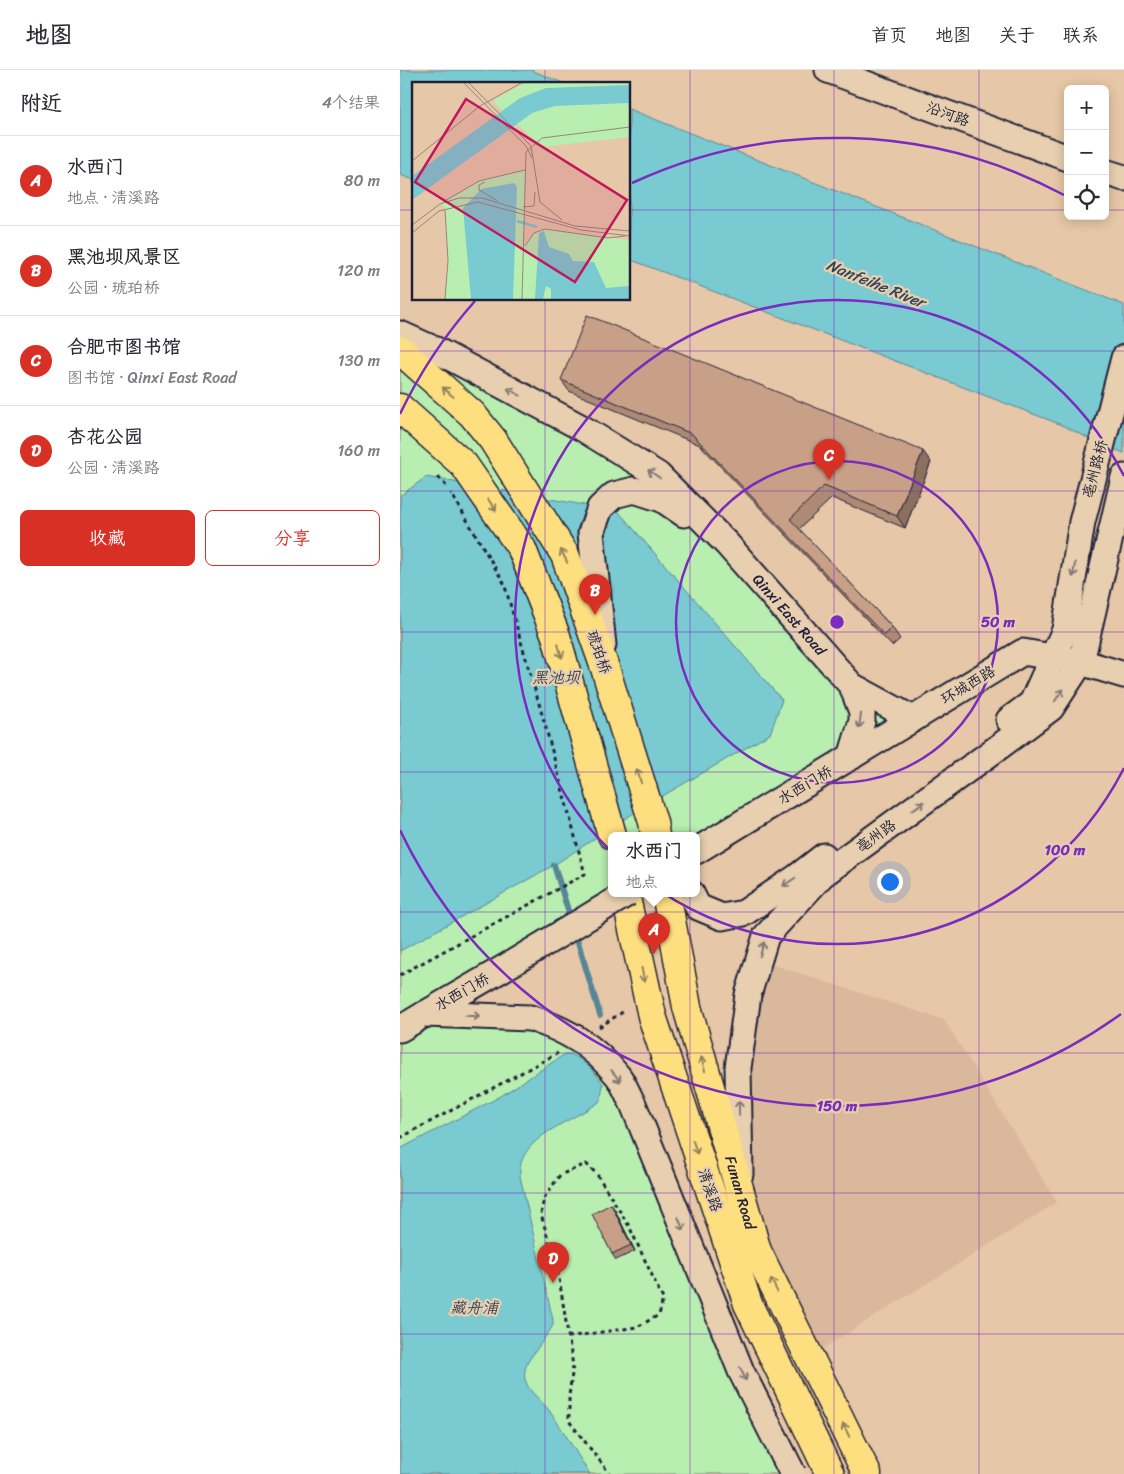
<!DOCTYPE html>
<html lang="zh">
<meta charset="utf-8">
<style>
body{margin:0;font-family:Sriracha,"LXGW WenKai TC",sans-serif;background:#f2f2f3;color:#2b2b33}
.controls{position:absolute;right:15px;top:15px;display:grid;overflow:hidden;border-radius:8px;box-shadow:0 2px 12px #0003}
.controls button{width:45px;height:45px;display:grid;place-items:center;padding:0;border:0;border-bottom:1px solid #e1e1e2;background:#fff;color:#2b2b33;font:25px sans-serif}
.you{position:absolute;left:489px;top:811px;width:18px;height:18px;margin:-12px;border:4px solid #fff;border-radius:50%;background:#1a73e8;box-shadow:0 0 0 8px #1a73e833}
.badge{display:grid;place-items:center;width:32px;height:32px;border-radius:50%;background:#d93025;color:#fff;font-size:16px;font-weight:700}
.pin{position:absolute;translate:-50% -41px;filter:drop-shadow(0 1px 2px #0008)}
.pin::after{content:'';position:absolute;top:26px;width:18px;height:15px;background:inherit;clip-path:polygon(0 0,100% 0,50% 100%)}
.popup{position:absolute;left:208px;top:762px;width:92px;height:65px;box-sizing:border-box;display:grid;place-content:center;border-radius:8px;background:#fff;filter:drop-shadow(0 1px 4px #0005);font-size:16px;white-space:nowrap;color:#7c7c81}
.popup b{font-size:19px;color:#2b2b33}
.popup::after{content:'';position:absolute;left:50%;top:100%;margin-left:-10px;border:10px solid transparent;border-top-color:#fff}
.list{margin:0;padding:0;list-style:none}
h2{display:flex;justify-content:space-between;align-items:center;height:65px;margin:0;padding:0 20px;font-size:21px}
h2 small{font-size:16px;font-weight:400;color:#7c7c81}
.list li{display:grid;grid-template-columns:32px 1fr auto;gap:15px;align-items:center;box-sizing:border-box;height:90px;padding:0 20px;border-top:1px solid #e1e1e2}
.list b{display:block;font-size:19px;white-space:nowrap}
.list p{margin:0;font-size:16px;white-space:nowrap;color:#7c7c81}
.list em{font-size:16px;font-style:normal;color:#7c7c81}
.actions{display:flex;gap:10px;padding:15px 20px}
.actions a{flex:1;padding:11px 0;border:1px solid #d93025;border-radius:8px;text-align:center;font-size:18px;color:#d93025}
.actions .main{background:#d93025;color:#fff}
.icon{flex:none;width:28px;height:28px;fill:none;stroke:currentColor;stroke-width:2;stroke-linecap:round;stroke-linejoin:round}
.map{position:relative;flex:none;width:724px;height:1404px;overflow:hidden}
header{display:flex;align-items:center;gap:30px;box-sizing:border-box;height:70px;padding:0 25px;background:#fff;border-bottom:1px solid #e1e1e2}
header strong{font-size:24px}
nav{display:flex;gap:28px;margin-inline-start:auto;font-size:18px}
main{display:flex}
aside{flex:1;background:#fff}
.map>svg:first-child{display:block}
.built{fill:#d9b89b}
.green{fill:#b8eeb0;stroke:#6d8876}
.water{fill:#7acad2;stroke:#578796}
.lines{fill:none;stroke-linecap:round;stroke-linejoin:round}
.stream{stroke:#578796;stroke-width:6}
.secondary-casing{stroke:#22223b;stroke-width:29}
.primary-casing{stroke:#22223b;stroke-width:31}
.path{stroke:#22223b;stroke-width:3;stroke-dasharray:4 4;stroke-linecap:butt}
.secondary{stroke:#e7cfaf;stroke-width:25}
.primary{stroke:#fedf80;stroke-width:28}
.secondary-bridge-casing{stroke:#22223b;stroke-width:29;stroke-linecap:butt}
.secondary-bridge{stroke:#e7cfaf;stroke-width:25}
.wall{fill:#ac8a74;stroke:#22223b}
.shaded-wall{fill:#8c705e;stroke:#22223b}
.building{fill:#c8a087;stroke:#22223b}
.oneway{stroke:#90805e}
.oneway2{stroke:#847875}
.grid{fill:none;stroke:#7b2cbf;stroke-width:1;stroke-opacity:0.55}
.ring{fill:none;stroke:#7b2cbf;stroke-width:2.5}
.labels{text-anchor:middle;stroke-width:4.5;stroke-linejoin:round;paint-order:stroke}
.street-label{font-size:15px;fill:#22223b;stroke:#e7cfaf}
.water-label{font-size:16px;font-style:italic;fill:#344459;stroke:#e7cfaf}
.inset-river{fill:none;stroke:#7acad2;stroke-width:2.5}
.inset-road{fill:none;stroke:#98857c;stroke-width:1}
.view{fill:#c2185b;fill-opacity:0.15;stroke:#c2185b;stroke-width:2.5}
.inset-edge{fill:none;stroke:#22223b;stroke-width:2.5}
.centre{fill:#7b2cbf;stroke:#e7cfaf;stroke-width:2.5}
.ring-label{font-size:15px;text-anchor:middle;font-weight:bold;fill:#7b2cbf;stroke:#e7cfaf;stroke-width:4.5;stroke-linejoin:round;paint-order:stroke}
</style>
<header>
<strong>地图</strong>
<nav><a>首页</a><a>地图</a><a>关于</a><a>联系</a></nav>
</header>
<main>
<aside>
<h2>附近<small>4个结果</small></h2>
<ul class="list">
<li><span class="badge">A</span><div><b>水西门</b><p>地点 · 清溪路</p></div><em>80 m</em></li>
<li><span class="badge">B</span><div><b>黑池坝风景区</b><p>公园 · 琥珀桥</p></div><em>120 m</em></li>
<li><span class="badge">C</span><div><b>合肥市图书馆</b><p>图书馆 · Qinxi East Road</p></div><em>130 m</em></li>
<li><span class="badge">D</span><div><b>杏花公园</b><p>公园 · 清溪路</p></div><em>160 m</em></li>
</ul>
<div class="actions"><a class="main">收藏</a><a>分享</a></div>
</aside>
<div class="map">
<svg width="724" height="1404" viewBox="0 0 724 1404">
<rect width="100%" height="100%" fill="#e6c7a7"/>
<filter id="ink" filterUnits="userSpaceOnUse"><feTurbulence type="fractalNoise" baseFrequency=".02" numOctaves="2"/><feDisplacementMap in="SourceGraphic" scale="10" xChannelSelector="R" yChannelSelector="G"/><feConvolveMatrix kernelMatrix="1 2 1 2 8 2 1 2 1" color-interpolation-filters="sRGB"/></filter>
<g filter="url(#ink)">
<!-- built -->
<polygon class="built" points="358,890 544,950 657,1132 409,1287 340,1122"/>
<!-- green -->
<polygon class="green" points="0,264 258,405 452,616 513,649 297,781 296,765 212,765 212,823 26,944 130,948 202,989 393,1404 0,1404"/>
<!-- water -->
<g class="water">
<polygon points="0,0 131,0 165,14 14,14 14,110 0,105"/>
<polygon points="229,39 724,235 724,383 696,372 662,355 229,189"/>
<polygon points="26,407 218,441 382,630 370,664 240,739 154,795 0,881 0,426"/>
<path d="M165 984C178 983 197 1004 203 1014L201 1028 199 1032C174 1051 116 1067 120 1106L153 1250V1255L149 1262 129 1290C125 1297 123 1305 126 1312 130 1323 141 1330 148 1339 163 1359 176 1383 190 1404H0V1079L101 1026Z"/>
</g>
<g class="lines">
<!-- stream -->
<g class="stream">
<polyline points="154,795 171,850"/>
<polyline points="175,862 200,945"/>
</g>
<!-- secondary casing -->
<g class="secondary-casing">
<g id="secondary">
<polyline points="428,0 668,88"/>
<polyline points="705,102 724,108"/>
<path id="s1" d="M0 264 38 281 182 358 258 405 327 474 452 616 462 642V651L451 687"/>
<polyline points="203,575 191,463 200,438 214,425 234,420 262,429 284,444"/>
<polyline points="452,616 513,649"/>
<polyline points="609,650 632,633 665,560 682,452 724,288"/>
<polyline points="296,781 623,582 681,592 724,605"/>
<polyline points="291,823 298,837 322,847 344,843 397,807 424,786"/>
<polyline points="0,959 25,944"/>
<polyline points="340,1104 338,998 348,925 366,866 422,805 596,679 651,638 681,592 724,407"/>
</g>
</g>
<!-- primary casing -->
<g class="primary-casing">
<g id="primary">
<polyline points="0,280 72,344 93,370 165,485 205,598 253,752 255,765"/>
<polyline points="0,338 64,395 122,479 156,566 212,765"/>
<polyline points="225,823 252,946 348,1234 430,1404"/>
<path id="s2" d="M266 823 287 937 357 1181 467 1404"/>
</g>
</g>
<!-- path -->
<g class="path">
<polyline points="38,407 48,418"/>
<polyline points="0,905 185,804 144,651 104,513 51,423"/>
<polyline points="199,957 226,940"/>
<polyline points="0,1068 158,983"/>
<polyline points="168,1267 237,1257 259,1245 263,1229 229,1156 198,1106 190,1097 186,1094 160,1105 144,1128 141,1144 159,1208 173,1296 169,1326 169,1351 210,1404"/>
</g>
<!-- secondary -->
<use href="#secondary" class="secondary"/>
<!-- primary -->
<use href="#primary" class="primary"/>
<!-- secondary-bridge casing -->
<g class="secondary-bridge-casing">
<g id="secondary-bridge">
<path d="M25 944 130 948C167 960 193 975 218 1006 224 1014 228 1025 233 1034L341 1301 393 1404"/>
<polyline points="25,944 114,892 228,823"/>
</g>
</g>
<!-- secondary-bridge -->
<use href="#secondary-bridge" class="secondary-bridge"/>
</g>
<!-- wall -->
<g class="wall">
<polygon points="161,310 531,392 505,458 432,428 399,459 492,557 500,569 492,576 300,375 169,321"/>
<polygon points="215,1140 235,1181 216,1190 212,1184"/>
</g>
<!-- shaded-wall -->
<g class="shaded-wall">
<polygon points="523,381 531,392 505,458 497,446"/>
<polygon points="211,1134 215,1140 235,1181 231,1175"/>
</g>
<!-- building -->
<g class="building">
<polygon points="187,245 523,381 497,446 424,416 390,449 492,557 484,565 292,364 161,310"/>
<polygon points="211,1134 231,1175 212,1184 192,1144"/>
</g>
<!-- one-way arrows -->
<defs><path id="oneway-shaft" d="M-6 0H5M1.5-3L5.5 0L1.5 3" fill="none" stroke-width="1.6" stroke-linecap="round" stroke-linejoin="round" transform="scale(1.25)"/></defs>
<g class="oneway">
<use href="#oneway-shaft" transform="translate(48 322) rotate(-139)"/>
<use href="#oneway-shaft" transform="translate(92 435) rotate(56)"/>
<use href="#oneway-shaft" transform="translate(164 486) rotate(-116)"/>
<use href="#oneway-shaft" transform="translate(160 581) rotate(74)"/>
<use href="#oneway-shaft" transform="translate(239 706) rotate(-107)"/>
<use href="#oneway-shaft" transform="translate(243 905) rotate(78)"/>
<use href="#oneway-shaft" transform="translate(303 994) rotate(-106)"/>
<use href="#oneway-shaft" transform="translate(295 1077) rotate(71)"/>
<use href="#oneway-shaft" transform="translate(374 1215) rotate(-116)"/>
<use href="#oneway-shaft" transform="translate(446 1360) rotate(-116)"/>
</g>
<g class="oneway2">
<use href="#oneway-shaft" transform="translate(114 322) rotate(-152)"/>
<use href="#oneway-shaft" transform="translate(254 404) rotate(-145)"/>
<use href="#oneway-shaft" transform="translate(674 500) rotate(99)"/>
<use href="#oneway-shaft" transform="translate(659 625) rotate(-56)"/>
<use href="#oneway-shaft" transform="translate(460 651) rotate(98)"/>
<use href="#oneway-shaft" transform="translate(518 736) rotate(-36)"/>
<use href="#oneway-shaft" transform="translate(389 812) rotate(146)"/>
<use href="#oneway-shaft" transform="translate(362 879) rotate(-73)"/>
<use href="#oneway-shaft" transform="translate(73 946) rotate(2)"/>
<use href="#oneway-shaft" transform="translate(216 1006) rotate(52)"/>
<use href="#oneway-shaft" transform="translate(339 1038) rotate(-91)"/>
<use href="#oneway-shaft" transform="translate(281 1154) rotate(68)"/>
<use href="#oneway-shaft" transform="translate(343 1304) rotate(65)"/>
</g>
</g>
<!-- grid -->
<path class="grid" d="M145 0V14M290 0V1404M434 0V1404M579 0V1404M0 140H14M229 140H668M705 140H724M145 229V1404M0 281H724M0 421H724M0 562H724M0 702H724M0 842H724M0 983H724M0 1123H724M0 1264H724"/>
<!-- distance rings -->
<g class="ring">
<circle cx="437" cy="552" r="161"/>
<path d="M724 698A322 322 0 1 1 724 406"/>
<path d="M721 944A484 484 0 0 1 0 760M0 344A484 484 0 0 1 75 231M232 113A484 484 0 0 1 664 125"/>
</g>
<g class="labels">
<!-- street labels -->
<g class="street-label">
<text transform="translate(548 44) rotate(20)" y="5">沿河路</text>
<text transform="translate(695 399) rotate(-76)" y="5">亳州路桥</text>
<text dy="5" stroke="none"><textPath href="#s1" startOffset="486">Qinxi East Road</textPath></text>
<text transform="translate(199 582) rotate(71)" y="5">琥珀桥</text>
<text transform="translate(568 615) rotate(-31)" y="5">环城西路</text>
<text transform="translate(405 715) rotate(-31)" y="5">水西门桥</text>
<text transform="translate(476 766) rotate(-36)" y="5">亳州路</text>
<text transform="translate(62 922) rotate(-30)" y="5">水西门桥</text>
<text transform="translate(310 1120) rotate(71)" y="5">清溪路</text>
<text dy="5" stroke="none"><textPath href="#s2" startOffset="309">Funan Road</textPath></text>
</g>
<!-- water labels -->
<g class="water-label">
<text transform="translate(476 213) rotate(22)" y="6">Nanfeihe River</text>
<text x="156" y="613">黑池坝</text>
<text x="74" y="1243">藏舟浦</text>
</g>
</g>
<!-- overview -->
<g transform="translate(12 12)">
<rect width="218" height="218" fill="#e6c7a7"/>
<path d="M120 0H217V55L130 65 82 21 83 17 109 3ZM113 88 112 164 120 153 133 147 217 158V217H33L36 179 33 126 28 122 67 99Z" fill="#b8eeb0"/>
<path d="M217 3V21L143 24 120 31 0 118V94L108 16 134 6ZM102 101 105 105 101 217H59L51 126 69 107ZM132 149 137 165 157 172 161 179 182 180 194 206 217 204V217H139V207L134 204 131 217H123L127 151Z" fill="#7acad2"/>
<path class="inset-river" d="M105 139 125 145"/>
<path class="inset-road" d="M51 0 114 64 120 76M56 0 119 64 128 120 150 138M0 79 68 24 111 0M73 100 67 103V108L86 119M31 120 67 99 113 88M111 125 122 124 123 110M33 127 36 179 33 217M0 143 28 122 47 116H70L163 144 218 149M0 151 27 129 66 120 169 148 218 154M113 164 122 151 133 147 196 156 213 154M110 217 114 70 130 56 218 45"/>
<path class="view" d="M54 17 215 118 163 200 3 100Z"/>
<rect width="218" height="218" class="inset-edge"/>
</g>
<circle cx="437" cy="552" r="8" class="centre"/>
<g class="ring-label">
<text x="598" y="557">50 m</text>
<text x="665" y="785">100 m</text>
<text x="437" y="1041">150 m</text>
</g>
</svg>
<div class="controls">
<button>+</button>
<button>−</button>
<button><svg class="icon" aria-label="locate" viewBox="0 0 24 24"><circle cx="12" cy="12" r="6"/><path d="M12 2v4M12 18v4M2 12h4M18 12h4"/></svg></button>
</div>
<div class="you"></div>
<div class="pin badge" style="left:254px;top:884px">A</div>
<div class="popup"><b>水西门</b>地点</div>
<div class="pin badge" style="left:195px;top:545px">B</div>
<div class="pin badge" style="left:429px;top:410px">C</div>
<div class="pin badge" style="left:153px;top:1213px">D</div>
</div>
</main>
